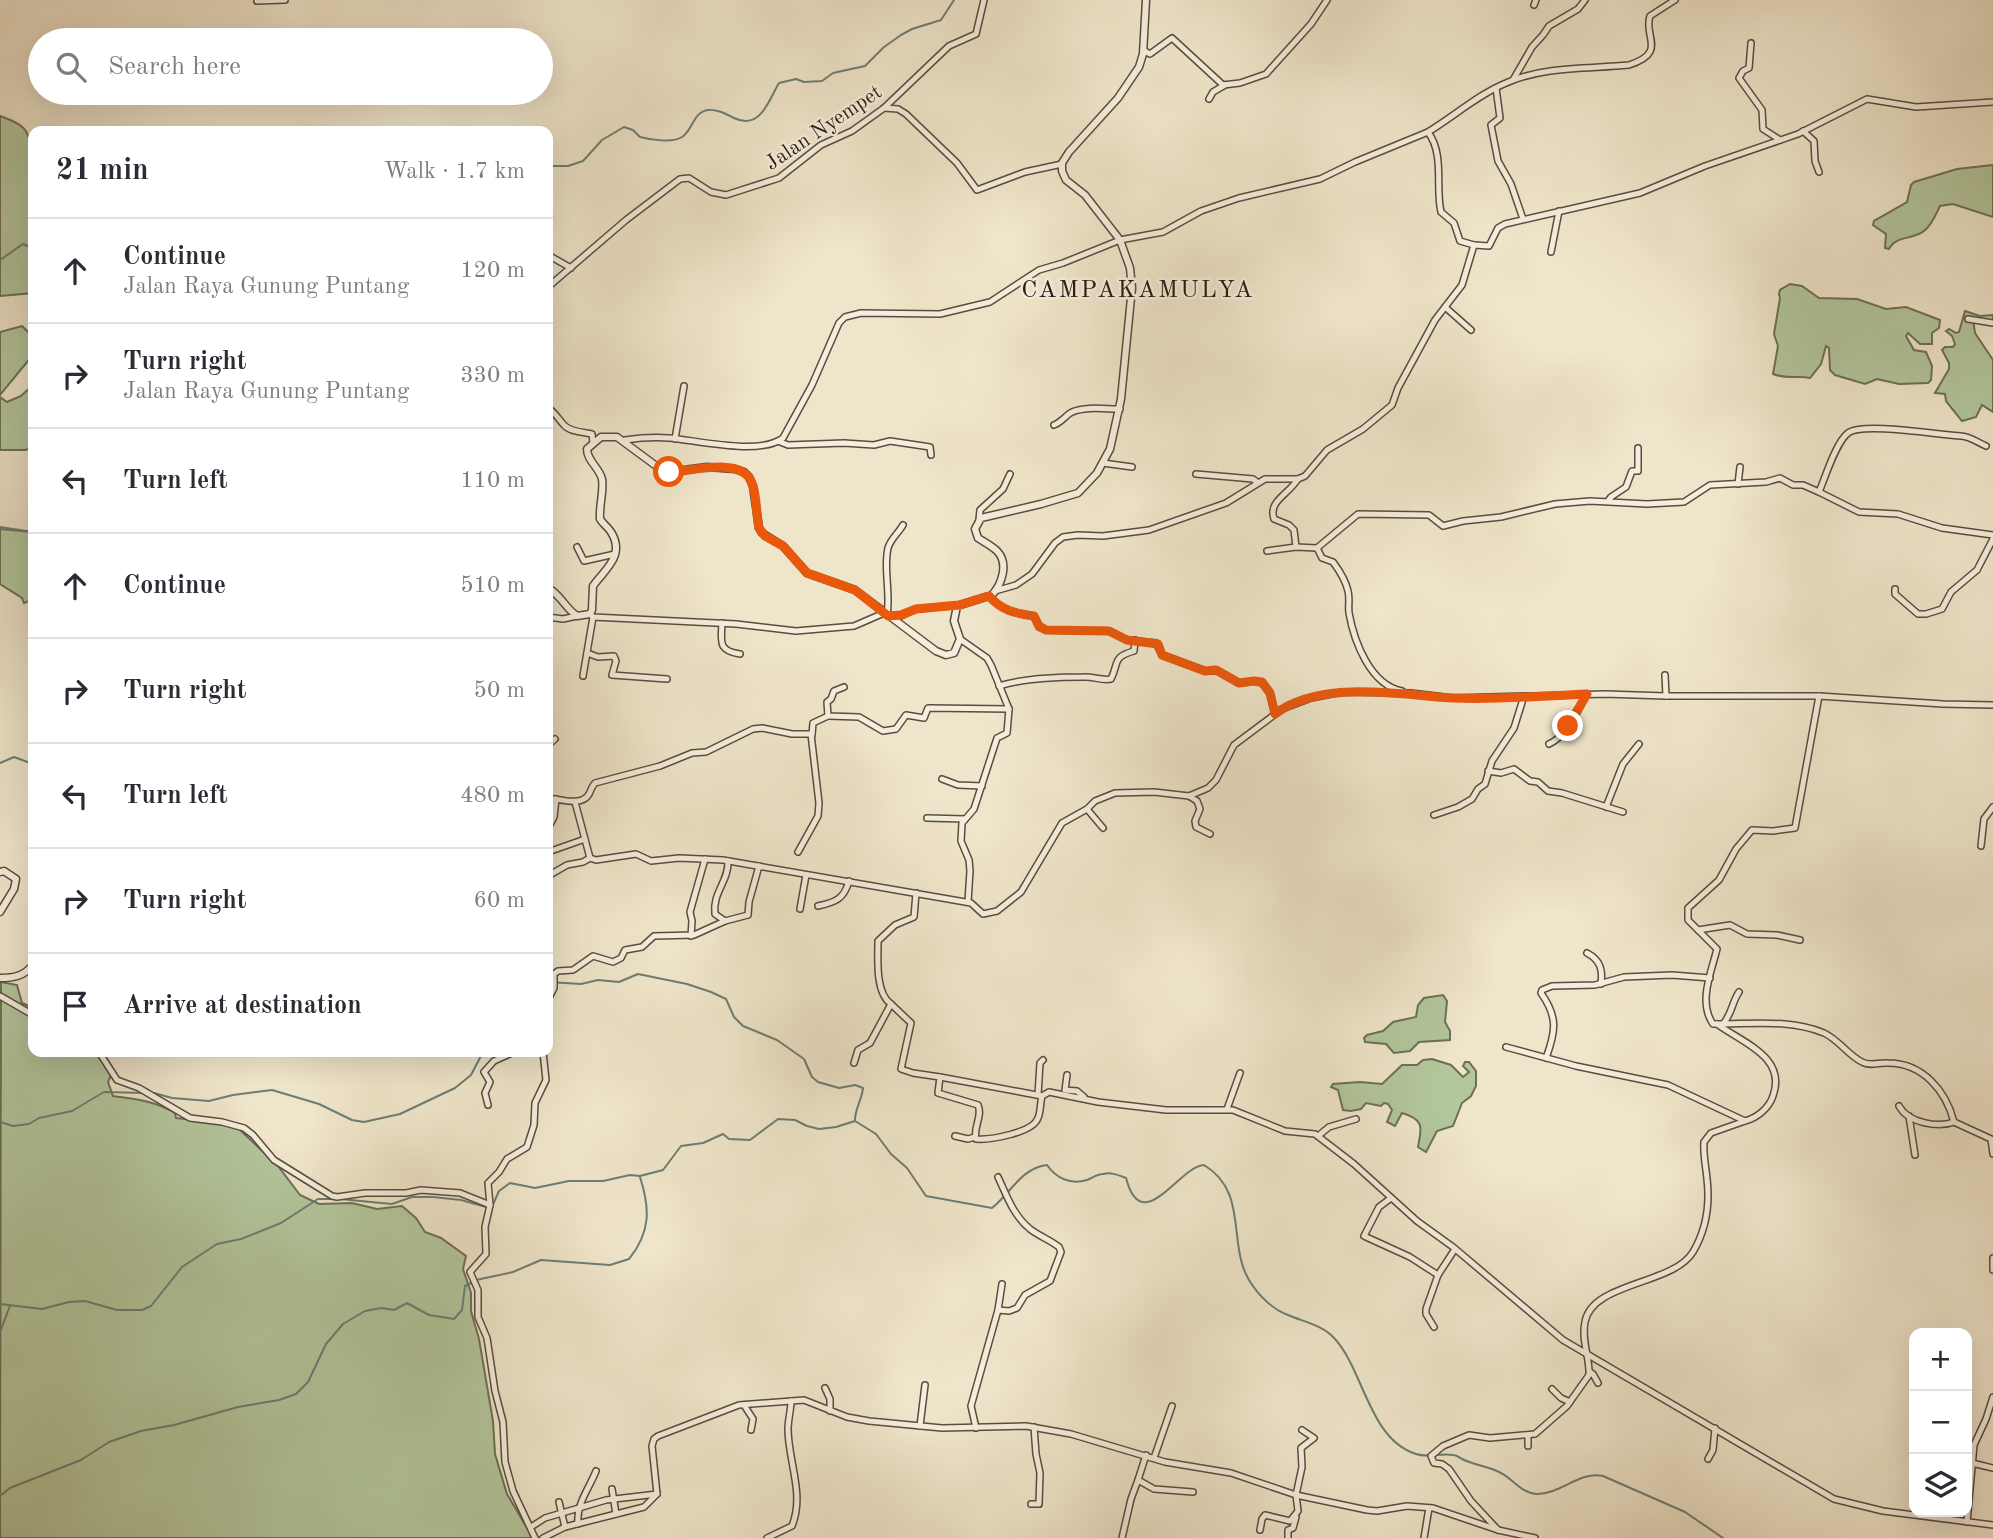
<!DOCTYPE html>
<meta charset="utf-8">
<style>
body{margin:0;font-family:"Old Standard TT",serif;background:#f2f2f3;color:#2b2b33}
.controls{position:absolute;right:21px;bottom:21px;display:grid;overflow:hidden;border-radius:14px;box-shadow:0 7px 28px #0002}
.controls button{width:63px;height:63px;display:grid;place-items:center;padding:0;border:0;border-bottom:2px solid #e1e1e2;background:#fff;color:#2b2b33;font:35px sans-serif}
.stop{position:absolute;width:21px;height:21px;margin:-16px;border:5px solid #ea580c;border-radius:50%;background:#fff}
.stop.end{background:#ea580c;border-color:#fff;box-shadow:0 2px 7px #0008}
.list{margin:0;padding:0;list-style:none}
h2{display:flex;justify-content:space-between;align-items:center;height:91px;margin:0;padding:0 28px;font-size:30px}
h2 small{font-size:23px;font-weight:400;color:#7c7c81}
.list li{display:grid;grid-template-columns:46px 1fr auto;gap:21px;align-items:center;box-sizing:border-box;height:105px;padding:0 28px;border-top:2px solid #e1e1e2}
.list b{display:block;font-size:26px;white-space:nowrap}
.list p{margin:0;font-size:23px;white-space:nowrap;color:#7c7c81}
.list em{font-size:23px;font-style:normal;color:#7c7c81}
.icon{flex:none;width:38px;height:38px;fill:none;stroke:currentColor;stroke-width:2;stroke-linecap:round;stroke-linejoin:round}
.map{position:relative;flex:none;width:1993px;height:1538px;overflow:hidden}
.search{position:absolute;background:#fff;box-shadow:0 7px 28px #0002;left:28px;top:28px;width:525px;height:77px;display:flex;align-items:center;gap:18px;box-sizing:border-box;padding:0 24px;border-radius:38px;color:#7c7c81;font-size:26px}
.panel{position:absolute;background:#fff;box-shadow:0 7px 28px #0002;left:28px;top:126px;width:525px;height:931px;border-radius:14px}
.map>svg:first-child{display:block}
.green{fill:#b3c69c;stroke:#6c7056;stroke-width:2}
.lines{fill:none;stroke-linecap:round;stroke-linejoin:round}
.stream{stroke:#6c7d74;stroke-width:2}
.minor-casing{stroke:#584d3e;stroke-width:8}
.tertiary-casing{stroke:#584d3e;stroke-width:9}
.minor{stroke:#f5eedd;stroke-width:5}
.tertiary{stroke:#f5eedd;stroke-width:6}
.route{stroke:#ea580c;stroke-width:9}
.labels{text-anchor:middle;stroke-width:5;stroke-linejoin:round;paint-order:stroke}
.street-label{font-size:21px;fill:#261a10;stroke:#f5eedd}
.quarter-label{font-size:24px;letter-spacing:2px;fill:#261a10;stroke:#f5eedd}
</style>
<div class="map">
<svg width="1993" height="1538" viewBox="0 0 1993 1538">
<rect width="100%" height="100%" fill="#efe5ca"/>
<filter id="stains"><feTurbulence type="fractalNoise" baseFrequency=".00286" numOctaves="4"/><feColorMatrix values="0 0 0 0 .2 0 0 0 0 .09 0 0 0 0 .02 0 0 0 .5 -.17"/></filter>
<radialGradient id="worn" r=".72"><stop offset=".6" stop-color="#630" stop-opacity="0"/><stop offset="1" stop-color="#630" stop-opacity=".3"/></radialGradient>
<!-- green -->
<g class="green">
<path d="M0 116C24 125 28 127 33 153V293L0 296Z"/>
<path d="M1993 165V217L1953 204 1940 206C1936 214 1932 225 1924 231 1913 240 1896 235 1889 249L1885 248 1886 234 1873 225 1874 221 1907 202 1911 185 1914 182 1957 169Z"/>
<path d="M1790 284 1802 286 1819 298 1857 299 1886 309 1906 307 1940 320 1939 328 1932 333V344H1920L1908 333 1906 336 1914 350 1926 352 1932 366 1931 380 1928 383 1899 384 1877 379 1865 384 1835 375 1830 370 1829 348 1826 346 1821 364 1810 378C1798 375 1787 380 1773 374L1778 346 1774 334 1780 298 1779 294 1780 290Z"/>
<polygon points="1965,311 1980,316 1993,315 1993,320 1973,320 1975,333 1993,360 1993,412 1982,405 1976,417 1962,421 1946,401 1945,394 1935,393 1949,369 1949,363 1942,350 1945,347 1953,347 1955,344 1952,336 1946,331 1949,329 1956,333 1959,332"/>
<polygon points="22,326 33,337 32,356 0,395 0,332"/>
<polygon points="33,385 33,445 26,450 0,450 0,397 7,402 21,396"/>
<polygon points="0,529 33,532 32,600 24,603 22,598 0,584"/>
<path d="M1 982 17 985 22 1003 29 1006 33 1003V1052H95L100 1055 112 1073 108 1082 113 1096C136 1099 155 1101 175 1113L176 1118 223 1123 238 1128 278 1166 300 1195 319 1204 352 1203 377 1209 402 1206 416 1218 425 1232 441 1238 466 1256 463 1269 471 1293V1311L479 1339 493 1421 495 1454 507 1494 533 1538H0Z"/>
<polygon points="1443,995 1447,1001 1445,1022 1450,1031 1450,1040 1419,1042 1410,1051 1394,1053 1386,1044 1365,1042 1364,1038 1367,1035 1383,1031 1393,1022 1416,1017 1418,1005 1424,998"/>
<path d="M1432 1059 1451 1065 1463 1077 1469 1072 1463 1066 1465 1062H1469L1476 1071V1086L1471 1096 1462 1103 1453 1126 1437 1131 1426 1152 1418 1147C1421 1129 1426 1120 1402 1113L1395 1126 1387 1122 1392 1110 1388 1104 1384 1103 1381 1106 1366 1103 1361 1109 1351 1111 1343 1110 1338 1090 1331 1087 1333 1084 1360 1082 1382 1084 1402 1065H1417L1423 1060Z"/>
</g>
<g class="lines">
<!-- stream -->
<g class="stream">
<path d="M548 166H568L583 161 602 140 624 127 633 130 640 137C651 140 673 143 682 137 693 130 693 112 708 110 717 109 726 114 734 118 761 131 769 99 779 83L796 79 804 82 822 81 833 73 865 66 884 47 901 35 912 29 941 20 954 0"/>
<polyline points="0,260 23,244 27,246 33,242"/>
<polyline points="0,527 33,532"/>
<polyline points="0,763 14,757 33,764"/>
<path d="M548 982 581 984 598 980 619 982 638 974 687 984 711 992 726 999 734 1017 743 1026 777 1040 804 1059 812 1077 818 1082 839 1088 855 1085 863 1088C862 1100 855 1108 855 1120"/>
<polyline points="154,1093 172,1098 209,1101 233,1095 272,1090 319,1104 352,1120 364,1122 400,1114 455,1088 471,1075 483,1052"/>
<polyline points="0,1122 13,1126 29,1124 39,1118 72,1111 104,1092 145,1093"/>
<polyline points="340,1199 392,1204 412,1197 433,1197 461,1200 486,1207"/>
<path d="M491 1209 499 1191 510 1183 535 1188 569 1181H603L630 1175 640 1176 663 1170 681 1146 703 1143 723 1134 729 1139 750 1140 778 1119 795 1120 807 1126 819 1129 836 1127 855 1121 876 1134 891 1154 907 1168 926 1196 992 1208C1011 1193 1021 1168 1047 1165 1056 1178 1070 1185 1087 1180 1092 1178 1097 1174 1103 1174 1112 1172 1118 1175 1126 1178 1142 1239 1179 1166 1204 1165 1249 1192 1227 1243 1249 1280 1258 1295 1272 1309 1288 1315 1304 1322 1323 1325 1335 1339 1364 1371 1369 1439 1416 1454 1428 1458 1440 1453 1453 1455 1456 1455 1459 1457 1462 1459 1474 1465 1486 1466 1497 1471 1511 1476 1522 1495 1538 1494 1562 1493 1580 1471 1603 1476L1685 1512 1723 1538"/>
<path d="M476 1280 513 1272 541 1260 610 1265 629 1259C651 1232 650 1208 640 1177"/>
<polyline points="0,1304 42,1309 69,1302 85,1301 117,1310 142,1310 151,1306 182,1267 217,1244 241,1239 281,1223 318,1199 334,1199"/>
<polyline points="0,1332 10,1306"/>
<polyline points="0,1496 10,1488 81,1460 109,1442 141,1431 174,1425 238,1407 279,1400 296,1394 308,1382 326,1344 343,1324 365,1311 381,1308 394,1310 407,1303 429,1315 454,1319 462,1310 465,1286 471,1283"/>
</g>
<!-- minor casing -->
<g class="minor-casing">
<g id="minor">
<polyline points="257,1 285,0"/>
<polyline points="1534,5 1536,0"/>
<polyline points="1751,43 1749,68 1743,71 1739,78 1762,110 1763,129 1780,140"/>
<polyline points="1143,50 1150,54 1172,38 1223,85 1240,83 1266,74 1311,24 1327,0"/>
<polyline points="1513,80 1532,47 1543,35 1549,26 1578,9 1585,0"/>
<polyline points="1496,88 1500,118 1491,125 1498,161 1511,184 1523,219"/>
<polyline points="1209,99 1213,92 1225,85"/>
<polyline points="884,108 898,109 906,114 957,163 977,190 1025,172 1062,164"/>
<polyline points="1803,131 1814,141 1815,161 1819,172"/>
<path d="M1428 132C1453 117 1479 94 1506 83 1544 66 1588 69 1629 65 1668 52 1643 37 1650 16L1675 0"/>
<polyline points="1551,252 1559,211"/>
<polyline points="548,255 571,268"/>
<polyline points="548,287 626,220 680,179 689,178 711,192 726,195 779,178 821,145 852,131 884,108 949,46 976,34 984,0"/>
<polyline points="1445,307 1471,330"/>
<polyline points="1968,319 1993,323"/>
<path d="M548 408C556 413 558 419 564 425 570 432 583 432 592 434L593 443"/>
<path d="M1054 425C1062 422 1066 415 1072 412 1086 406 1105 409 1120 409"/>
<polyline points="675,439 684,386"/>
<path d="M625 440C639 438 654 437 669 438 696 440 760 456 783 438L812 385 839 323 845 317 861 313 940 314 990 302 1039 270 1063 263 1120 240 1163 232 1201 211 1239 198 1320 179 1355 162 1428 132C1445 155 1435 187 1441 212L1454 223 1460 241 1474 245"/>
<polyline points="778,441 788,445 844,443 874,445 890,441 930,447 931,455"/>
<polyline points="1103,463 1132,467"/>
<polyline points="1196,474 1253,479 1258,483"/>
<polyline points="1738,484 1740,467"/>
<path d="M1819 492C1825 478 1836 442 1848 433 1863 422 1939 435 1961 436 1969 436 1979 443 1986 446"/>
<polyline points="1608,501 1611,497 1626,487 1632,471 1638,471 1638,448"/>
<polyline points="979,520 980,510 1003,489 1010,474"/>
<polyline points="577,547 584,561 615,554"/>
<path d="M1296 547 1294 530 1289 525 1274 519C1268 501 1288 495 1298 479"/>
<polyline points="1267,551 1296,547 1317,548"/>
<polyline points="1895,589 1895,594 1918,614 1926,614 1942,609 1951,592 1977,570 1993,539"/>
<polyline points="995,591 1016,585 1032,574 1055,543 1063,537 1078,535 1103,536 1149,530 1226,503 1265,479 1298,479 1305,476 1327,450 1363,429 1392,405 1398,388 1435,320 1462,285 1474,245 1489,246 1498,228 1505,224 1640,193 1705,166 1798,134 1867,99 1916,107 1993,102"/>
<path d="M989 596C1002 611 1015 613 1034 616L1039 627 1046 630 1109 631 1127 640 1156 643 1162 655 1205 671H1218L1239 683 1254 681 1262 683 1270 693 1275 714"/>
<polyline points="590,614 593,617 736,624 796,631 854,626 884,613"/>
<path d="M887 615C891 593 883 568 888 548 891 538 898 534 903 525"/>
<polyline points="889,616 901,616 916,609 959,605"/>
<polyline points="548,617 563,619 577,616"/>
<path d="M722 623C721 642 718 651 740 654"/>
<polyline points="960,639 987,658 991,665 1009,709 1007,733 997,738 974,809 962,823 961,841 969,860 970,871 968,902"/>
<polyline points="587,653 598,657 614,656 616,661 612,675 667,679"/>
<polyline points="1665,675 1666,696"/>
<polyline points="583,676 593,617"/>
<path d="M999 686C1024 678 1057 677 1083 677 1093 676 1101 681 1111 679 1119 663 1112 657 1134 651L1135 640"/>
<polyline points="844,687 834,691 831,699 827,702 828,716 859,717 883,731 896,729 906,715 924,718 928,708 1009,709"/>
<path d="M1402 691C1370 685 1354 641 1349 613 1348 606 1350 598 1348 591 1346 582 1339 570 1333 562L1322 558 1317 548 1358 514 1429 515 1443 526 1463 521 1501 517 1555 504 1590 501 1647 504 1684 502 1710 485 1766 482 1780 478 1793 485H1803L1819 492 1859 512 1898 514 1942 528 1993 535"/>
<path d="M1819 696 1795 828 1773 831 1752 830 1736 849 1719 880 1688 908V920L1717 949C1711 973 1698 1002 1713 1024H1717C1752 1024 1790 1019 1824 1033 1839 1040 1848 1055 1862 1062 1871 1067 1879 1062 1888 1063 1923 1063 1946 1091 1954 1122L1991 1139 1993 1154"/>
<polyline points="812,735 813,723 828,716"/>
<path d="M1549 744C1567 736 1577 711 1587 694"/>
<polyline points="548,745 555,739"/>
<polyline points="1488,771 1501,773 1514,769 1530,781 1538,782 1548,791 1562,793 1623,812"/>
<polyline points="942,779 958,785 982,786"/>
<polyline points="1189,796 1197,801 1200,809 1195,821 1196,827 1210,834"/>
<path d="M548 798C560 799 582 807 589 794 591 790 592 786 595 783L660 766 692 753 706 752 753 729 762 728 792 734H811L819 803 818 816 798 852"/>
<polyline points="575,802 590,858"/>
<polyline points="1606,807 1623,764 1639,744"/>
<polyline points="1087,809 1103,828"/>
<polyline points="1434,815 1458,807 1472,799 1478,789 1485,784 1492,761 1514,728 1524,696"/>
<polyline points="927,818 965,819"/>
<polyline points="548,839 548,828 554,817 556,799"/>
<polyline points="1981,846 1984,819 1993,807"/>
<polyline points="548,852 585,839"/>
<polyline points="548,876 567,865 583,862 590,858 596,860 636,854 651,861 679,858 723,860 971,903 983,914 997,911 1021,892 1062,823 1087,809 1095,801 1115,793 1154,792 1189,796 1208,788 1216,780 1234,745 1282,709 1311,698 1342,692 1411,693 1453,698 1605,694 1666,696 1819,696 1943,704 1993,705"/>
<path d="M818 906C836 902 844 899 849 881"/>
<polyline points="800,909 806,875"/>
<polyline points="725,921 748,915 749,902 759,866"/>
<polyline points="1698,930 1730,925 1747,934 1777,935 1800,940"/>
<polyline points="691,936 692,921 690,912 705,859"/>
<path d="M1587 953C1600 960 1603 969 1601 984"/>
<polyline points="0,996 33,1015"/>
<path d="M548 1000 554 988V974L558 971 573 970 593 956 613 962 621 958 625 950 642 947 654 936 694 935 725 921 715 914C712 893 729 881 728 861"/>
<path d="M891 1004 911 1023 901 1069 913 1073 940 1077 938 1093 978 1105C983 1117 973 1126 976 1139 990 1140 1033 1133 1038 1118 1041 1111 1040 1103 1042 1096L1049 1092 1098 1102 1166 1110H1233L1285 1131 1315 1134 1354 1164 1417 1221 1453 1247 1563 1340 1834 1499 1883 1511 1993 1525"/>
<path d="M1723 1024C1732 1014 1732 1002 1739 992"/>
<path d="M1506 1047 1576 1066 1668 1085 1745 1121C1757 1118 1769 1108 1773 1096 1787 1057 1743 1043 1717 1024"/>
<polyline points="99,1052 117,1080 139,1088 190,1118 222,1122 244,1128 253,1135 274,1160 332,1196 337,1197 365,1193 406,1193 421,1190 460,1193 490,1205"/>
<path d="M1546 1058C1556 1031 1558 1017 1541 993L1542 990 1552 986 1595 985 1624 977 1672 975 1710 978"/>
<path d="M854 1063 858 1050 870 1043 891 1004C875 993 878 959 878 941L895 925 914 917 916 893"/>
<polyline points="1067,1075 1065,1090 1077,1091 1084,1097"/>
<polyline points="940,1077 1042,1096"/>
<polyline points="1038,1095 1040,1063 1043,1060"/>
<polyline points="488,1105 485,1093 490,1082 484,1072 494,1061 514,1052"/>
<path d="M1899 1106C1908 1123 1938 1128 1954 1122"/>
<polyline points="1227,1109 1240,1073"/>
<polyline points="1909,1116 1915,1155"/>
<polyline points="955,1136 968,1139 975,1137"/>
<polyline points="1318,1136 1329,1127 1356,1119"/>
<polyline points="1391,1198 1379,1207 1364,1236 1410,1257 1438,1275"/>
<polyline points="1993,1258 1993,1270"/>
<polyline points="998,1310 1002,1284"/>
<polyline points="1434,1327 1426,1314 1426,1309 1438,1275 1455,1249"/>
<polyline points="1590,1372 1593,1374 1598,1383"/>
<polyline points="825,1388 830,1399 830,1411"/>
<polyline points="1552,1389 1561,1398 1570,1402"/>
<polyline points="744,1405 753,1419 751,1430"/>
<polyline points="920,1426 925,1385"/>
<path d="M976 1428 971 1406 998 1310 1009 1311 1017 1308 1025 1295 1050 1281 1061 1252 1059 1247C1050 1240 1039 1236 1030 1229 1013 1215 1007 1196 998 1177"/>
<polyline points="1528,1435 1528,1446"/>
<polyline points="1146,1455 1138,1480 1154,1489 1193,1492"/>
<polyline points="1154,1458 1172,1406"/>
<polyline points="1708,1459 1713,1450 1715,1428"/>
<polyline points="1972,1463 1993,1468"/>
<polyline points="612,1489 616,1514"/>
<polyline points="559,1502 565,1527"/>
<polyline points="1031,1504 1039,1504 1040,1473 1036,1454 1034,1427"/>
<polyline points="1967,1522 1974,1445 1986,1419 1993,1397"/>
<path d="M578 1524C576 1504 589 1489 596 1471"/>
<polyline points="531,1527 545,1518 606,1500 657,1494"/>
<polyline points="1260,1530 1262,1519 1265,1515 1290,1521 1298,1511 1296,1495 1302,1467 1301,1448 1314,1438 1302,1430"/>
<path d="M1498 1530 1471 1501 1449 1469 1442 1464 1434 1463 1431 1456 1443 1446 1469 1435 1490 1438 1535 1434 1567 1406 1589 1375C1590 1358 1581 1340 1585 1322 1592 1282 1673 1285 1693 1252 1706 1230 1710 1204 1707 1179 1706 1167 1703 1155 1704 1142L1711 1133 1745 1121"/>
<polyline points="535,1538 513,1491 505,1462 503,1422 495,1391 487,1338 478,1317 478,1290 470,1272 486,1254 485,1227 490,1205 488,1183 499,1172 507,1159 527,1147 534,1125 535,1103 546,1080 543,1052"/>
<polyline points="543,1538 565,1527 644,1507 657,1494 652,1446 654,1439 658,1436 739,1405 804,1400 847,1417 869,1421 942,1428 1026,1426 1071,1434 1165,1462 1231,1473 1296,1495 1367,1510 1377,1511 1407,1506 1433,1508 1498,1530 1535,1538"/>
<path d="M767 1538 792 1526C805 1494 788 1461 788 1429 788 1420 791 1410 791 1401"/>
<polyline points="1122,1538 1131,1499 1138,1480"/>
<polyline points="1288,1538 1288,1530 1293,1528 1296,1517"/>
<polyline points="1424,1538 1429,1508"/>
</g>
</g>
<!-- tertiary casing -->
<g class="tertiary-casing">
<g id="tertiary">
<path d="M548 588C561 595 565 608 577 616L590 614 592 610 593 586C604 570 626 556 611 532 608 527 603 524 600 519 599 505 604 492 602 479 599 467 587 461 587 449L601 437H617L659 468 669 472 707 467 735 469 744 472 749 477 753 486 759 528 762 533 783 546 807 573 855 590 936 651 946 655 954 653 960 639 954 621 957 606 992 595C1002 584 1009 563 997 551 992 546 984 542 978 538L975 529 981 518 1041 504 1078 493 1097 473 1110 449 1121 399 1132 288 1130 268 1120 240 1085 195 1066 180 1062 171V163L1069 152 1118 98 1139 67 1143 54 1146 0"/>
<polyline points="0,872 4,871 16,879 14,889 0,912"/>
<path d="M0 978C14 978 24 976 33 965"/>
</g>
</g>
<!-- minor -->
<use href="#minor" class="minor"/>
<!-- tertiary -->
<use href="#tertiary" class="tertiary"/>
</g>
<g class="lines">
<!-- route -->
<path class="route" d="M669 472C689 472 737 457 750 479 757 491 756 514 759 528L765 536 783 546 807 573 855 590 888 616 901 615 916 609 959 605 989 596C1002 611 1015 613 1034 616L1039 626 1046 630 1109 631 1127 640 1158 644 1162 655 1205 671 1216 670 1239 683 1254 681 1262 682 1270 693 1275 714C1322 679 1399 695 1453 698 1497 700 1542 696 1587 694L1568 726"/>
</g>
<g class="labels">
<!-- street labels -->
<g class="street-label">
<text transform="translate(823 127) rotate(-34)" y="7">Jalan Nyempet</text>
</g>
<!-- quarter labels -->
<g class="quarter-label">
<text x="1138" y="297">CAMPAKAMULYA</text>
</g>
</g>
<rect width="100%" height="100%" filter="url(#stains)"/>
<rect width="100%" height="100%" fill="url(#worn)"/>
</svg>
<div class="controls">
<button>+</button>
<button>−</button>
<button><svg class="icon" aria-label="layers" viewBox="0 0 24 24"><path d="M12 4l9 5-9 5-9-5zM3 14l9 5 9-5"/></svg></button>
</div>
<div class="stop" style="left:669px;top:472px"></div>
<div class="stop end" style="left:1568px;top:726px"></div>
<div class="search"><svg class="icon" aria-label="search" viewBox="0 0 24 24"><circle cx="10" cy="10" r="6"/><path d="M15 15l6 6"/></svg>Search here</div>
<section class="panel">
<h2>21 min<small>Walk · 1.7 km</small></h2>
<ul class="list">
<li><svg class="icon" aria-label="ahead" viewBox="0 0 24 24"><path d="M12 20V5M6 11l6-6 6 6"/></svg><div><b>Continue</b><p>Jalan Raya Gunung Puntang</p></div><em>120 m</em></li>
<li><svg class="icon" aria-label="right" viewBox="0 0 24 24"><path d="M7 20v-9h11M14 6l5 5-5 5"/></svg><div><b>Turn right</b><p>Jalan Raya Gunung Puntang</p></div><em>330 m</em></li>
<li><svg class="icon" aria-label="left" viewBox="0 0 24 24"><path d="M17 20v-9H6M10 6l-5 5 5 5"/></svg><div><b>Turn left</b></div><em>110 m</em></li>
<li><svg class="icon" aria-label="ahead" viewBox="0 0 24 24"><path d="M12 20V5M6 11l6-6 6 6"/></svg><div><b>Continue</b></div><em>510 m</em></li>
<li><svg class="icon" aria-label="right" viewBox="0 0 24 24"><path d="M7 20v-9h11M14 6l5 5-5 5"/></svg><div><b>Turn right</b></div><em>50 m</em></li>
<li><svg class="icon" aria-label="left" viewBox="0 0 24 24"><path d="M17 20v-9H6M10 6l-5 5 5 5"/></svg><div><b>Turn left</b></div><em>480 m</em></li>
<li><svg class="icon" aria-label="right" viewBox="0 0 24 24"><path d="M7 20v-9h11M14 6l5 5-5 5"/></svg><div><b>Turn right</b></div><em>60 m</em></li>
<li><svg class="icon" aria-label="arrive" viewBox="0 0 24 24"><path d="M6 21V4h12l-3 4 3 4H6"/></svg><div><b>Arrive at destination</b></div></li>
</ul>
</section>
</div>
